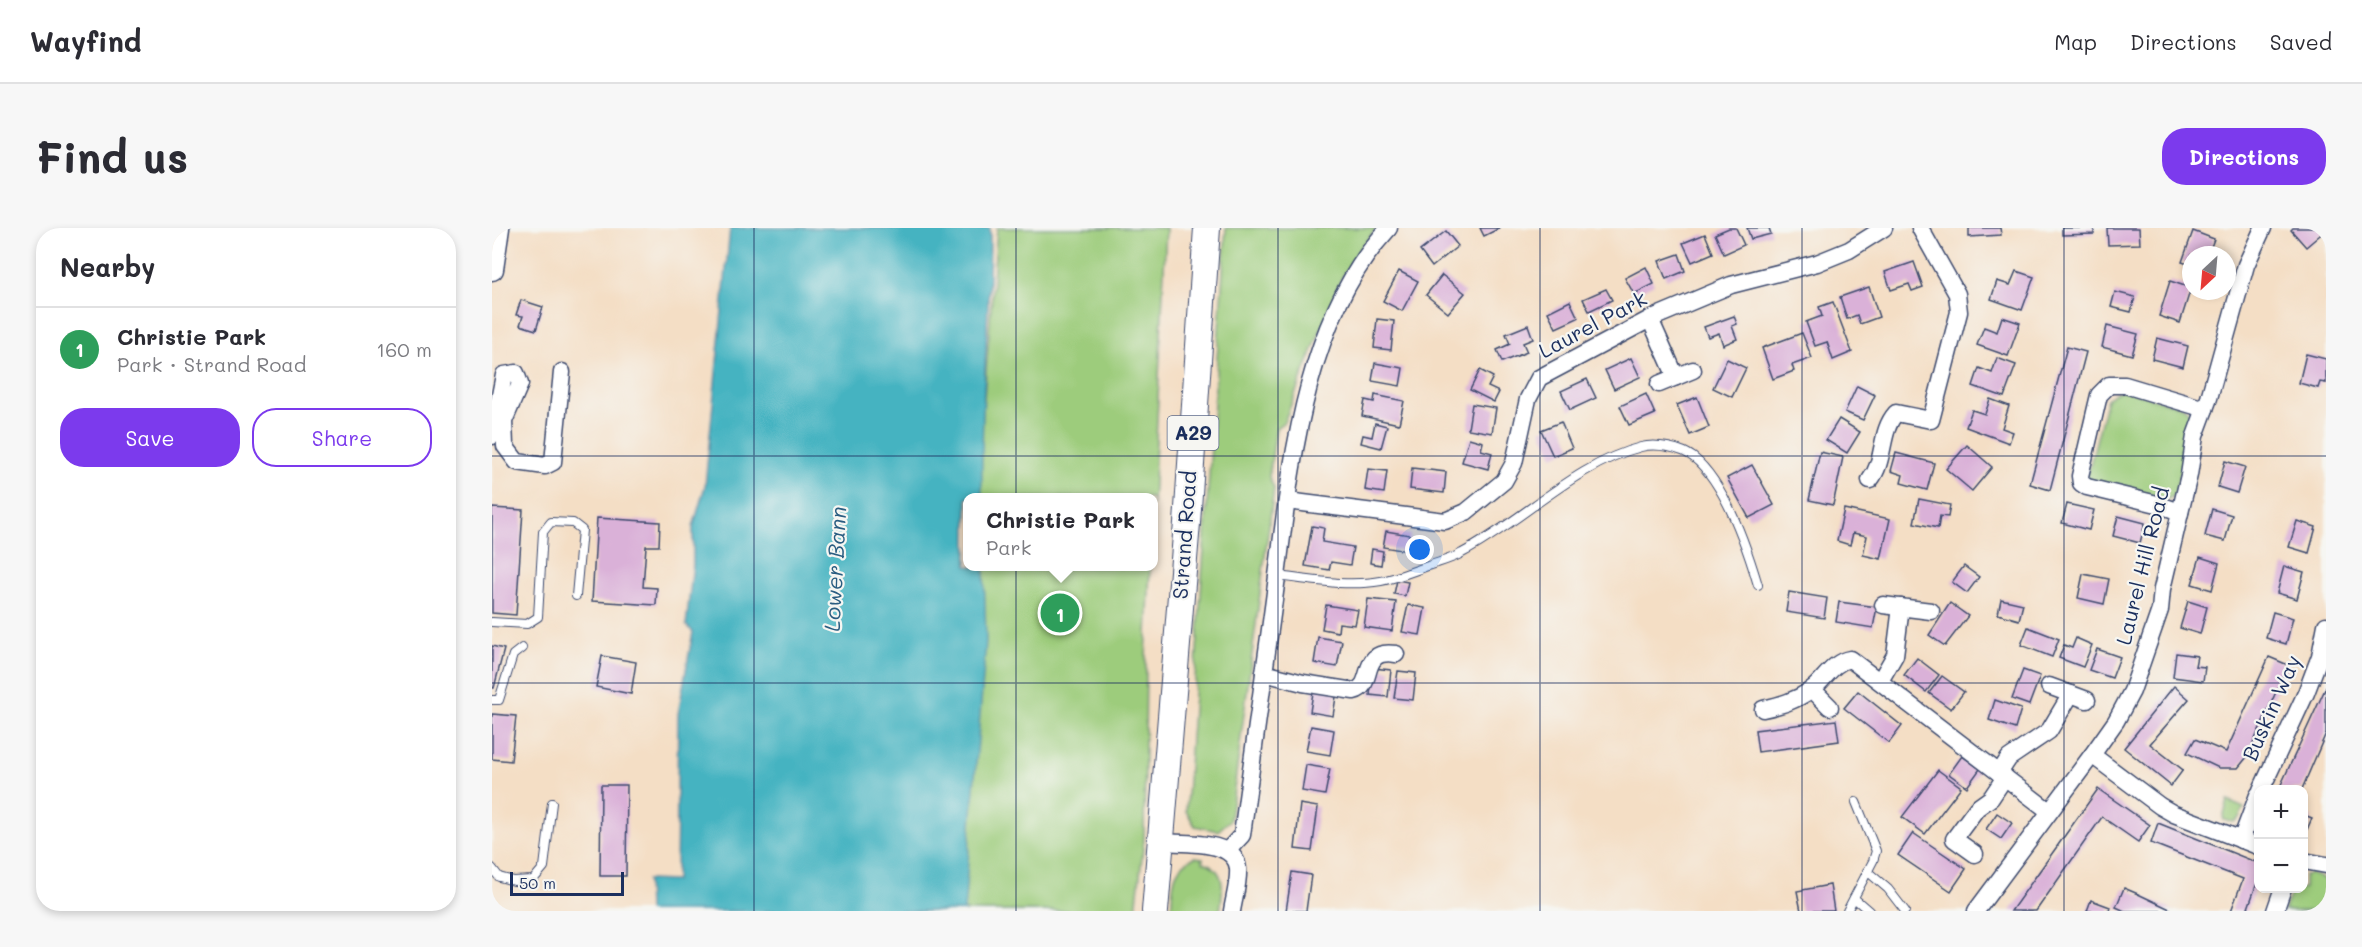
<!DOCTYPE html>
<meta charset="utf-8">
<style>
body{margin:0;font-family:Mali,sans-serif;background:#f7f7f7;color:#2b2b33}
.controls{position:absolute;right:18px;bottom:18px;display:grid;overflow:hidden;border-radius:12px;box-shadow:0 3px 9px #0003}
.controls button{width:54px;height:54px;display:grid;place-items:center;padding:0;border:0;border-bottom:2px solid #e1e1e2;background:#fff;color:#2b2b33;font:30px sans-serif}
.compass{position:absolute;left:1690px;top:18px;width:54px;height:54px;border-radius:50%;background:#fff;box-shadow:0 3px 9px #0003;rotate:206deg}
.scale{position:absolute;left:18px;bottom:15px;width:114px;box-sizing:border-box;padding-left:6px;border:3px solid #1b2f5e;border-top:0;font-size:16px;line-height:21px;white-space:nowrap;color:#1b2f5e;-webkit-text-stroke:4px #f6f6f2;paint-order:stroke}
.you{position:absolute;left:928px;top:322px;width:21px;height:21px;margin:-15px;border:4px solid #fff;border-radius:50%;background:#1a73e8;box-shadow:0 0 0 9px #1a73e833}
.badge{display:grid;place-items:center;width:39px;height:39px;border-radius:50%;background:#7c3aed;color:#fff;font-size:20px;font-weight:700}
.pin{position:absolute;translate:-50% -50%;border:3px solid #fff;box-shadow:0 2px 6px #0006}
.popup{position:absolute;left:471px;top:265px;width:195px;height:78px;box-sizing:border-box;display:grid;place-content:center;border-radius:12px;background:#fff;filter:drop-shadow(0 2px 4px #0005);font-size:20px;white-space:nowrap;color:#7c7c81}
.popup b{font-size:22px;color:#2b2b33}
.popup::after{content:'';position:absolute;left:50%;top:100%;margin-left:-12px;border:12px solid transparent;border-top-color:#fff}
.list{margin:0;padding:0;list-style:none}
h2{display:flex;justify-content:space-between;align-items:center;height:78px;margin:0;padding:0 24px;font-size:26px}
h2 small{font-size:20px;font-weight:400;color:#7c7c81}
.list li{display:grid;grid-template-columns:39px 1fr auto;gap:18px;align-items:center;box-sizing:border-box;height:84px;padding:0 24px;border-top:2px solid #e1e1e2}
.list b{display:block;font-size:22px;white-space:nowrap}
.list p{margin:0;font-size:20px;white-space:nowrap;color:#7c7c81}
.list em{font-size:20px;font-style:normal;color:#7c7c81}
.actions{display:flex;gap:12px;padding:18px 24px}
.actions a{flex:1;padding:14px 0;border:2px solid #7c3aed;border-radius:24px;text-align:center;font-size:21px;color:#7c3aed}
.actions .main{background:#7c3aed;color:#fff}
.map{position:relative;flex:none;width:1834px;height:683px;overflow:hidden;border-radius:24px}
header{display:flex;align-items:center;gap:36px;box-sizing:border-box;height:84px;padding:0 30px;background:#fff;border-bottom:2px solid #e1e1e2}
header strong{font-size:28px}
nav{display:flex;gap:33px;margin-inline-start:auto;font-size:21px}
.intro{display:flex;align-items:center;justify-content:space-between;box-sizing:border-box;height:144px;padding:0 36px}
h1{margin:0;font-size:42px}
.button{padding:15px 27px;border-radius:24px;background:#7c3aed;color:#fff;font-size:21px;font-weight:700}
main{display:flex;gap:36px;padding:0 36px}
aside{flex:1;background:#fff;border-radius:24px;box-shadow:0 3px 9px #0003}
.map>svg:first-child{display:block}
.green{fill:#9dcc7b;stroke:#5c7e6c;stroke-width:1.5}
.water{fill:#45b3c1;stroke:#307190;stroke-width:1.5}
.building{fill:#dab1d8}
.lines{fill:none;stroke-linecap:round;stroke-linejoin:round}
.lane-casing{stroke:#3c496d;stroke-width:10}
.street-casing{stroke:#3c496d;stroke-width:19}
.secondary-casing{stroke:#3c496d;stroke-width:25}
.primary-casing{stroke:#3c496d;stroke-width:28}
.lane{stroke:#fff;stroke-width:8}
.street{stroke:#fff;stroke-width:16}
.secondary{stroke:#fff;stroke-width:22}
.primary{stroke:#fff;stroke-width:26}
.grid{fill:none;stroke:#1b2f5e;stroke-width:1.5;stroke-opacity:0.55}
.labels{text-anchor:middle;stroke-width:4.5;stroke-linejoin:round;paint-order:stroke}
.shield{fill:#f6f6f2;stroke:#5d6b8a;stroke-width:1.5}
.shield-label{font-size:20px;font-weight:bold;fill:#1b2f5e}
.street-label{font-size:21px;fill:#1b2f5e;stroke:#f6f6f2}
.water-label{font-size:22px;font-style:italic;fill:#2a5d81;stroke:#f6f6f2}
</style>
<header>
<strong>Wayfind</strong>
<nav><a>Map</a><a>Directions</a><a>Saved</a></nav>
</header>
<div class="intro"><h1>Find us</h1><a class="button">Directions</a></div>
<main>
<aside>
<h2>Nearby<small></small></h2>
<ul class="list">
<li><span class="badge" style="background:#2e9e5b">1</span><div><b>Christie Park</b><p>Park · Strand Road</p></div><em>160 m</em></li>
</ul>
<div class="actions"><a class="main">Save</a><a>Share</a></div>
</aside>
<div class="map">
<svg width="1834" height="683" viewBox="0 0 1834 683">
<rect width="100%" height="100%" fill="#f6f6f2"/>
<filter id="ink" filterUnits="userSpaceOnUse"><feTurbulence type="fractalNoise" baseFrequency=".0167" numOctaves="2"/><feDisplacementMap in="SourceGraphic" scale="12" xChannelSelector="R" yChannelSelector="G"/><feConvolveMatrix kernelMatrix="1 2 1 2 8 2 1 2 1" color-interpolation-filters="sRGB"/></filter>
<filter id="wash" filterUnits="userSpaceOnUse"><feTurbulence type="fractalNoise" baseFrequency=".008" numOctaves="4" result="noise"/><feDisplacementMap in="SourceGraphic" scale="24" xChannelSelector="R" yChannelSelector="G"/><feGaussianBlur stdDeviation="1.35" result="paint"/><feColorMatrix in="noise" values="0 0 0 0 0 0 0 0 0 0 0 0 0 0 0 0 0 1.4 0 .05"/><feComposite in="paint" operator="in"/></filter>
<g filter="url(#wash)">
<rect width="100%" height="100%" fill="#f4dec5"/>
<!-- green -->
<g class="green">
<polygon points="505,0 674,0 661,278 661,270 475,270 475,338 658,339 654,431 652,611 644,683 430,683 421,466 490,197"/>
<polygon points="734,0 885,0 866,23 849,51 792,194 784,200 777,249 782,260 738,592 726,603 703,598 694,583"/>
<polygon points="1631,162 1691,179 1699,186 1700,197 1684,260 1682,268 1676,271 1601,256 1595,249 1615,171 1624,164"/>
<polygon points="1736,573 1752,580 1746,591 1741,594 1732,592 1731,589"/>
<path d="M703 629 711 630V634C735 641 731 663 728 683H679C682 658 677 641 703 629Z"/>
<polygon points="1819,646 1834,652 1834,683 1792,683 1801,661 1812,660 1812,647"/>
</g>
<!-- water -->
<path class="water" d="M238 0H498C498 90 488 179 490 269L475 270V338L492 339 494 413 472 683H156L155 652 184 653 186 486 201 404 194 397 201 337V299L213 258Z"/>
<g id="blocks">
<!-- building -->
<g class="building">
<polygon points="988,0 1008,0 992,8"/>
<polygon points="1237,0 1244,0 1252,17 1232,26 1223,6"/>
<polygon points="1255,0 1277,0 1279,6 1259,11"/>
<polygon points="1477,0 1508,0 1509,7 1477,9"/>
<polygon points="1570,0 1602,0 1602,6 1570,7"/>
<polygon points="1615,0 1647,0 1648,16 1616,17"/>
<polygon points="1801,0 1834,0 1834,2 1814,19 1799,2"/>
<polygon points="954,3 966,18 940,39 928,23"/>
<polygon points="1701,3 1722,11 1716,27 1699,27 1699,37 1690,34"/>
<polygon points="1213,6 1221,25 1200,34 1191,15"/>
<polygon points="1187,26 1193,43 1174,51 1167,33"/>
<polygon points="1422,34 1431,59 1420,63 1417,56 1399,62 1393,44"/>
<polygon points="1154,39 1162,56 1142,66 1133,50"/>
<polygon points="907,43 926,53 910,83 891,73"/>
<polygon points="1524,43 1542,49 1530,82 1499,71 1505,53 1518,57"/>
<polygon points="950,47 973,65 956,85 934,67"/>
<polygon points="1678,53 1699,60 1688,95 1667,88"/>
<polygon points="1377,59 1387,89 1368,96 1365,87 1355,91 1348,69"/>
<polygon points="1114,61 1120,72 1097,83 1091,71"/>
<polygon points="1623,64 1643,69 1639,84 1619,79"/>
<polygon points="29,72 51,79 44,102 28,97 31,88 24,87"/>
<polygon points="1078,73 1086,90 1064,100 1056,84"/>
<polygon points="1341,74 1360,124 1341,132 1335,114 1323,118 1314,94 1330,88 1327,79"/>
<polygon points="1242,88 1245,96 1240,98 1245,111 1231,117 1227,105 1216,109 1212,99"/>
<polygon points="1510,89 1528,95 1516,128 1485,117 1492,99 1505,104"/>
<polygon points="885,91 902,93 899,122 882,120"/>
<polygon points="1036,97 1041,111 1031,115 1035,124 1010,134 1005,122 1018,116 1014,106"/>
<polygon points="1615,98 1646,106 1640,127 1610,119"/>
<polygon points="1310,105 1320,130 1300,137 1302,143 1281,151 1270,120"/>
<polygon points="1665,110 1696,118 1691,139 1660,131"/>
<polygon points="1575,119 1594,124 1558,262 1538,256"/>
<polygon points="1814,126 1834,131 1834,155 1828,154 1826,160 1807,155"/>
<polygon points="1139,130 1148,149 1122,161 1113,142"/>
<polygon points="1505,130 1524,137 1512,169 1481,158 1487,140 1500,145"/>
<polygon points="1235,131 1254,140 1240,169 1221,160"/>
<polygon points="883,135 911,140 908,158 880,153"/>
<polygon points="988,142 1001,149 996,159 1007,164 1002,174 978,162"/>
<polygon points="1095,151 1104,170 1078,182 1069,163"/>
<polygon points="1365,158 1383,167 1371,192 1353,184"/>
<polygon points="1154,166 1163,186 1137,197 1128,178"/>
<polygon points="883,167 912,173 907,196 870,188 873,172 882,174"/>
<polygon points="1205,169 1217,199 1198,207 1185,177"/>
<polygon points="1498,171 1517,178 1510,200 1521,204 1517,215 1474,199 1480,182 1493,186"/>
<polygon points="980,176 1004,180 1000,205 976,201"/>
<polygon points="1347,191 1368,204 1355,225 1334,212"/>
<polygon points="1069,194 1080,220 1061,228 1049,202"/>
<polygon points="883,195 895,198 889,220 869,215 871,207 880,209"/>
<polygon points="977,210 991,214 989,222 1000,225 996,241 970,234"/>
<polygon points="1475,217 1500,239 1480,263 1454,241"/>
<polygon points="1328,224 1351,229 1341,277 1317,272"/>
<polygon points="1404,225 1442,235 1435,262 1409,255 1411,247 1399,243"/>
<polygon points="1733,233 1753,239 1745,265 1726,259"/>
<polygon points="1260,237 1282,277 1257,290 1235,250"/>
<polygon points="920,240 954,244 952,265 918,261"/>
<polygon points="876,241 895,243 892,265 873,262"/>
<polygon points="1427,271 1458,277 1456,289 1448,288 1446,300 1422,295"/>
<polygon points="1575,276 1602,282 1597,302 1570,295"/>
<polygon points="0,280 31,282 24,387 0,385"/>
<polygon points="1352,281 1398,291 1389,331 1371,327 1375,308 1361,305 1358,317 1345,313"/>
<polygon points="1720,281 1740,287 1733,313 1713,308"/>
<polygon points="1626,288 1653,295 1648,315 1621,308"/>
<polygon points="105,290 168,294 167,318 154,318 151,359 165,360 164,377 100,373"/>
<polygon points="1805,293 1824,299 1817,325 1797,319"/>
<polygon points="820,298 832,300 830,314 861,319 858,337 839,334 837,342 813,338"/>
<polygon points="894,303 918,307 915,323 891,319"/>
<polygon points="880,321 891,323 889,337 878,335"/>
<polygon points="1708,329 1727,335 1720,362 1700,356"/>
<polygon points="1472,338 1487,349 1475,365 1460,354"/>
<polygon points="1792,338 1812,344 1805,371 1785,365"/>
<polygon points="1591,346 1617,351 1612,376 1586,370"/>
<polygon points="905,352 916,354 913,368 902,366"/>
<polygon points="1297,364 1335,370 1332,390 1294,384"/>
<polygon points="876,371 904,374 900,403 872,399"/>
<polygon points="1509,371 1531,376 1527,392 1506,386"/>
<polygon points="1696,373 1715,379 1708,406 1688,400"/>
<polygon points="1347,374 1385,379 1381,400 1344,394"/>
<polygon points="1458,375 1476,388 1453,418 1437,407"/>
<polygon points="834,377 866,382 863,397 847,395 846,404 830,401"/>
<polygon points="916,377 933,380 928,407 910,404"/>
<polygon points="1781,384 1801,390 1794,416 1774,410"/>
<polygon points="1536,399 1567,411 1560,429 1529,417"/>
<polygon points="826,409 850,413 845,439 822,435"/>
<polygon points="1584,410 1600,417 1591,439 1567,430 1572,417 1580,420"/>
<polygon points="0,418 12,421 2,460 0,460"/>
<polygon points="1605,421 1628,429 1620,450 1597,442"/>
<polygon points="1684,425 1705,428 1703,438 1713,439 1711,453 1681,449"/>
<polygon points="110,428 144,434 139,466 104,459"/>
<polygon points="1777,429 1796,437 1755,529 1746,540 1727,540 1695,525 1703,511 1734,524"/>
<polygon points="1425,430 1447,447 1434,464 1412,447"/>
<polygon points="881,440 899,442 896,469 878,467"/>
<polygon points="1531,442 1548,448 1537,477 1520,471"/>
<polygon points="906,443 924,445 921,472 902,470"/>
<polygon points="1450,448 1472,464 1459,481 1437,465"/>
<polygon points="822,458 845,462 841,488 818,484"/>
<polygon points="1682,458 1697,471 1658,516 1691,542 1679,558 1632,520"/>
<polygon points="1834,459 1834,505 1810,561 1787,561"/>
<polygon points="1366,463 1410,498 1397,515 1352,480"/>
<polygon points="1503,472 1529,481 1523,501 1497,492"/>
<polygon points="0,486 24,488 19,533 0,531"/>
<polygon points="1344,492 1347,513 1266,524 1263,502"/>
<polygon points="819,498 842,502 838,527 814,523"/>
<polygon points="1470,528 1488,541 1475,559 1457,546"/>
<polygon points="814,537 838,541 833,567 810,563"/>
<polygon points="1446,542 1469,559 1433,606 1410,589"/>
<polygon points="109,557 135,557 134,648 108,648"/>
<polygon points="1606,561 1658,597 1646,614 1610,589 1544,683 1519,683"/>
<polygon points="808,576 826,579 820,623 803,621"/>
<polygon points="1505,585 1520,595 1509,611 1494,601"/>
<polygon points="1812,587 1820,590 1814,604 1812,603"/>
<polygon points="1666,595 1766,635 1766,652 1755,683 1739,683 1751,651 1659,615"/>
<polygon points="1421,605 1474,641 1459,663 1406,627"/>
<polygon points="800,644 819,647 814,683 794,683"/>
<polygon points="1338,657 1342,683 1309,683 1305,663"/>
<polygon points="1632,660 1646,666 1682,683 1633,683 1624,679"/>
<polygon points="1599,672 1618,679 1617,683 1595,683"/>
</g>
</g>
</g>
<g filter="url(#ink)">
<use href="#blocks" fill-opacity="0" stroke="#3c496d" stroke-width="1.5"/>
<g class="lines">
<!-- lane casing -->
<g class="lane-casing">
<g id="lane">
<path d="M785 348C819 352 855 359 889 353 905 350 921 343 936 338 947 334 960 331 970 325 1029 294 1085 235 1149 219 1165 215 1189 220 1201 229 1233 254 1255 320 1266 357"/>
<polyline points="0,394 35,396 46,389 51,304 59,294 81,295 90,302 84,368"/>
<polyline points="0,472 7,472 21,427 30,420"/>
<polyline points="0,640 7,649 22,653 41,652 52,639 60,575"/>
<polyline points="1375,643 1396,661 1413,683"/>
<polyline points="1362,670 1377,683"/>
<polyline points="1355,683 1381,633 1384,623 1364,574"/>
</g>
</g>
<!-- street casing -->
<g class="street-casing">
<g id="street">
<polyline points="1158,91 1184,149"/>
<polyline points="1167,156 1201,142"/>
<polyline points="0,208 12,147 24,145 28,156 12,193 13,218 25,234 53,238 61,234 70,144"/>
<path d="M1378 252C1394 232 1387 204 1404 185L1439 192 1467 84 1465 66 1428 0"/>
<polyline points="795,273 953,293 974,284 1012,253 1022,235 1036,171 1047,150 1158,91 1239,57 1325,35 1357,22 1392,0"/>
<polyline points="1688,284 1665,276 1595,259 1589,255 1588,248 1607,167 1617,157 1633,157 1713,181"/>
<polyline points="1391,377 1439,383"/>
<path d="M772 445 811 455 862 463C884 458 866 420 904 426"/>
<polyline points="1388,453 1403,427 1409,379"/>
<polyline points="1557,458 1595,472"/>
<polyline points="1320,461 1338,479"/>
<path d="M1271 481C1289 477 1303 473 1319 462 1333 452 1340 434 1358 431L1557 583"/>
<polyline points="1600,527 1668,578 1682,586 1766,618"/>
<polyline points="1507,545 1517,530 1557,503 1579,466"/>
<polyline points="1769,562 1814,465 1828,428 1834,397"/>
<polyline points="1749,612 1766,567"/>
<path d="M670 614C692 616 744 611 746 641 747 654 742 670 740 683"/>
<path d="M736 622 750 607C761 528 772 450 782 372 798 250 809 94 897 0"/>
<polyline points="1483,626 1462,611 1485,580 1499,570 1513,549"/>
<polyline points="1812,633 1834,637"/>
<polyline points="1484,683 1600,527 1624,493 1640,463 1668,382 1670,361 1697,247 1703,208 1717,170 1754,37 1771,0"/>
<polyline points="1783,683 1791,660"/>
</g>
</g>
<!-- secondary casing -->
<g class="secondary-casing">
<polyline id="secondary" points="0,41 6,0"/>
</g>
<!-- primary casing -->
<g class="primary-casing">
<polyline id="primary" points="663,683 695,295 715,0"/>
</g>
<!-- lane -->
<use href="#lane" class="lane"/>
<!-- street -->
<use href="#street" class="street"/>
<!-- secondary -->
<use href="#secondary" class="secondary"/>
<!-- primary -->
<use href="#primary" class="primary"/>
</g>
</g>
<!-- grid -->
<path class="grid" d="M262 0V683M524 0V683M786 0V683M1048 0V683M1310 0V683M1572 0V683M0 228H1834M0 455H1834"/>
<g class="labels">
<!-- shield labels -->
<rect class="shield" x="675.5" y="188" width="51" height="34" rx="4.5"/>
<g class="shield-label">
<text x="701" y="212">A29</text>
</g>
<!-- street labels -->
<g class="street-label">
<text transform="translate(1101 97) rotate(-28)" y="7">Laurel Park</text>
<text transform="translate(693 307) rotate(-86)" y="7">Strand Road</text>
<text transform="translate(1651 338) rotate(-76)" y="7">Laurel Hill Road</text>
<text transform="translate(1780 480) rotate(-66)" y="7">Buskin Way</text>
</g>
<!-- water labels -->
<g class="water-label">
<text transform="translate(343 341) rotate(-87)" y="8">Lower Bann</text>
</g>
</g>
</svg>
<div class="controls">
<button>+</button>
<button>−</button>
</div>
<svg class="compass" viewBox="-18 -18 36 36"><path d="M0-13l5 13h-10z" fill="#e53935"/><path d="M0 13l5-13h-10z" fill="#7c7c81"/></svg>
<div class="scale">50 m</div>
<div class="you"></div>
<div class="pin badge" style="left:568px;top:385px;background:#2e9e5b">1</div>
<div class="popup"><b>Christie Park</b>Park</div>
</div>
</main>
